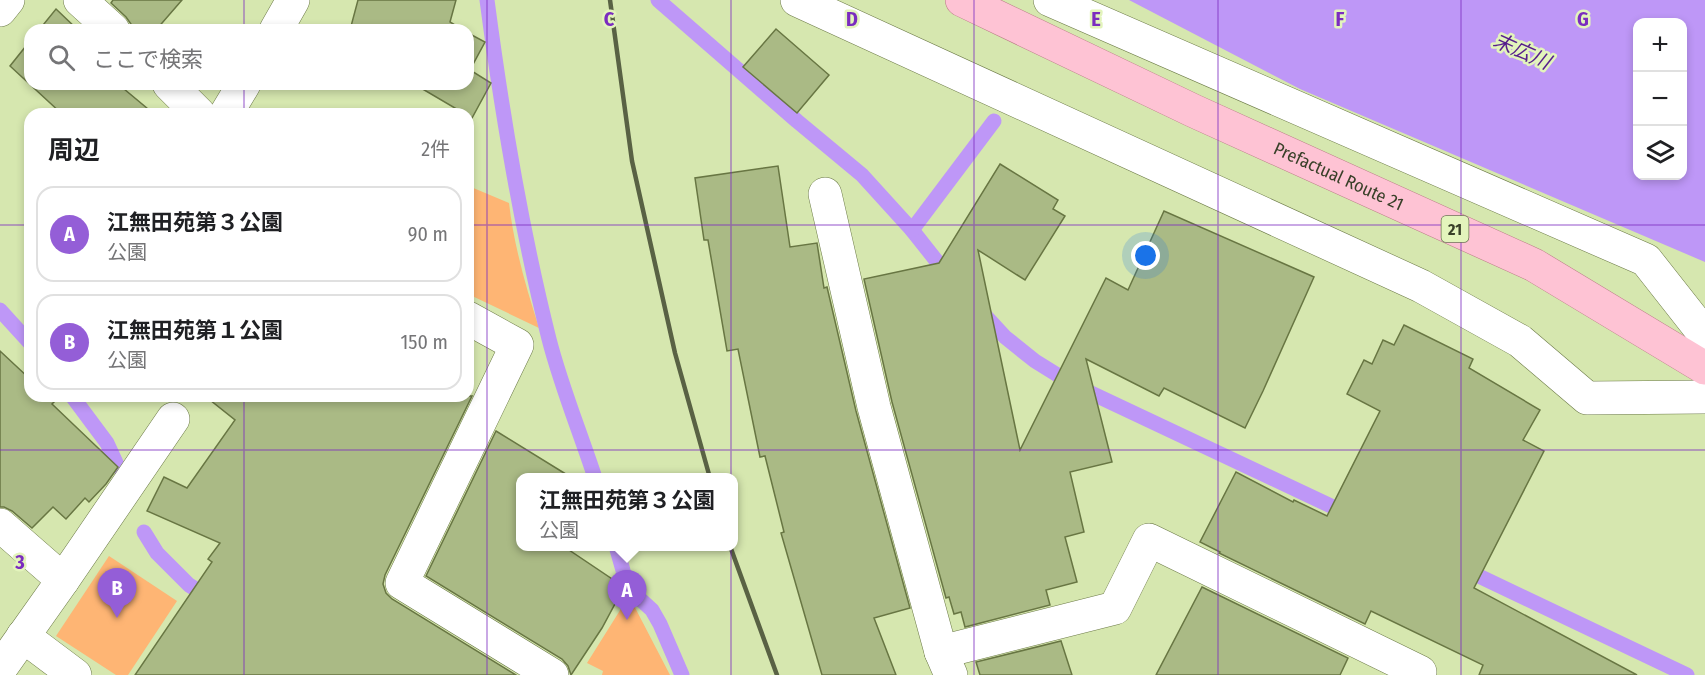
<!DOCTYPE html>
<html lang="ja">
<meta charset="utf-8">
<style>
body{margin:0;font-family:"Fira Sans Condensed","Noto Sans JP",sans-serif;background:#f6f6f6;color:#202124}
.controls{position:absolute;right:18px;top:18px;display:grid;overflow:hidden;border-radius:12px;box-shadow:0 3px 9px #0003}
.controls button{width:54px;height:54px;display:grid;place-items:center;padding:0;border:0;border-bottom:2px solid #e0e0e0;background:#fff;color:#202124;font:30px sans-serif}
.you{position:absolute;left:1146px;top:256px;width:21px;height:21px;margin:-15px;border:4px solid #fff;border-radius:50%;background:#1a73e8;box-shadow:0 0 0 9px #1a73e833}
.badge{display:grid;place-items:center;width:39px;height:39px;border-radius:50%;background:#945ed7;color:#fff;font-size:20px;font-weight:700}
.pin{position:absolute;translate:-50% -50px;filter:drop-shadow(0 2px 3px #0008)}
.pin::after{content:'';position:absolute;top:32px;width:21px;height:18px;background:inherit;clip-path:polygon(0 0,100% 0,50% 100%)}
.popup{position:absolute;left:516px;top:473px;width:222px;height:78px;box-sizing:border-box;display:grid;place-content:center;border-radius:12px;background:#fff;filter:drop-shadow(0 2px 4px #0005);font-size:20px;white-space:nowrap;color:#757577}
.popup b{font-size:22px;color:#202124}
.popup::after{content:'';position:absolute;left:50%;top:100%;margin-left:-12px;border:12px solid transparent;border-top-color:#fff}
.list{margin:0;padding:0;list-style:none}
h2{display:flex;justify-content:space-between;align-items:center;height:78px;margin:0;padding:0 24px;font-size:26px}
h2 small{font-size:20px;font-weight:400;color:#757577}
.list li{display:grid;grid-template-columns:39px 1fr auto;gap:18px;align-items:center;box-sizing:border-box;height:96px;margin:0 12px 12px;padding:0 12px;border:2px solid #e0e0e0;border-radius:18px}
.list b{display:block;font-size:22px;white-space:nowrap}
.list p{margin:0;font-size:20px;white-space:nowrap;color:#757577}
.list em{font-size:20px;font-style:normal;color:#757577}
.icon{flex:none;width:33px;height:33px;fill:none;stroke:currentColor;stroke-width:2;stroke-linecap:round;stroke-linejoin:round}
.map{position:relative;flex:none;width:1705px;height:675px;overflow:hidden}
.search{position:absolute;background:#fff;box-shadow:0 3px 9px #0003;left:24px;top:24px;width:450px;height:66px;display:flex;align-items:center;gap:15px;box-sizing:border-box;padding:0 21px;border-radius:18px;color:#757577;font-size:22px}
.panel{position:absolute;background:#fff;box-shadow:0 3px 9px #0003;left:24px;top:108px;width:450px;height:294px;border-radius:18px}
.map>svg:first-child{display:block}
.green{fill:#feb574}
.water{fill:#be97f7;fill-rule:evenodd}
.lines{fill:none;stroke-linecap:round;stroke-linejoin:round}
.stream{stroke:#be97f7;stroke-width:15}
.building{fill:#aaba85;stroke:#687643;stroke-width:1.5}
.minor-casing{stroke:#6c7a47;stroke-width:34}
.major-casing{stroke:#b97b85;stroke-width:34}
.minor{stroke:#fff;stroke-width:33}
.major{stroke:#fec3d4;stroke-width:33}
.rail{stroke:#596244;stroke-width:4.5}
.grid{fill:none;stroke:#7b2cbf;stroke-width:1.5;stroke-opacity:0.55}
.labels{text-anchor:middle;stroke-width:5;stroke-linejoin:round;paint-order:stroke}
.shield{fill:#e3f4bc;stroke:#6c7655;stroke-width:1.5}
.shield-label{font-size:16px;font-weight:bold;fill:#394029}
.street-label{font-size:18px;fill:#394029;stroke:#e3f4bc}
.water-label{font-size:20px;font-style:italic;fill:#561e8c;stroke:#e3f4bc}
.grid-label{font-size:20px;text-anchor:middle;font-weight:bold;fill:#7b2cbf;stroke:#e3f4bc;stroke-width:5;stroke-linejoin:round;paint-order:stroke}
</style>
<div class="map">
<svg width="1705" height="675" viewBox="0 0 1705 675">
<rect width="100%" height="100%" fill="#d6e7af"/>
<!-- green -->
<g class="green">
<path d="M471 187 509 203C514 246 526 287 539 328L468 294V194Z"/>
<polygon points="109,556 177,601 128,675 116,675 56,636"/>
<polygon points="629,596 670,675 602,675 603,671 587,663"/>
</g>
<!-- water -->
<path class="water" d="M1129 0H1705V262L1300 89ZM1638 22H1682V176H1638Z"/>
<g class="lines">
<!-- stream -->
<g class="stream">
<path d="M487 0C502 114 521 228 549 339 561 386 580 432 595 478"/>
<polyline points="658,0 797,121 862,175 912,230 950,278"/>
<polyline points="912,230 994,121"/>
<polyline points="0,310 30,343"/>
<polyline points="981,311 1005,337 1035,361 1072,384 1348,514"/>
<polyline points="72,396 107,443 118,467"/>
<polyline points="144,532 157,553 189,585 210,598"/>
<polyline points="616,546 628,588 652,610 660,624 682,675"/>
<polyline points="1462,568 1687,675"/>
</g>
</g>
<!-- building -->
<g class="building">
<polygon points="113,0 182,0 156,30 131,30 131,24 126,17 111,3"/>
<polygon points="358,0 456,0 450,22 463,30 350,30"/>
<polygon points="56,9 78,30 39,30"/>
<polygon points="776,29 829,75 797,113 743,67"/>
<polygon points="468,33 485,42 470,70 491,83 472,118 468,116 468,114 465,114 414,84 468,84"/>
<polygon points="30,41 30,84 118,84 154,114 62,114 10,66"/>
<polygon points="1000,164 1058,200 1053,209 1065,216 1025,280 978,250 1020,450 1106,278 1128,290 1164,211 1314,277 1263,391 1245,428 1164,388 1159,396 1086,359 1112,462 1070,472 1084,532 1065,537 1077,582 1046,590 1050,605 965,627 961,612 954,614 949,597 946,598 892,402 864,279 939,263"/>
<polygon points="778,166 790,247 817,243 824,288 827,287 856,411 910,608 874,618 896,675 822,675 781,533 784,532 765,456 760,457 738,349 727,351 708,240 704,240 695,178"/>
<polygon points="1404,325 1473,359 1469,368 1540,410 1523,440 1544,451 1474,588 1637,675 1479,675 1483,665 1371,611 1365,624 1219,553 1220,552 1200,542 1236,472 1293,502 1294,500 1327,516 1380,411 1347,394 1364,360 1372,364 1383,340 1394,345"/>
<polygon points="0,351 30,379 30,396 49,396 55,401 52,404 118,467 106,484 89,502 85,498 66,519 53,507 32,528 12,511 4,507 0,507"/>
<polygon points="205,396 472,396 385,575 383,584 386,593 392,599 516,675 135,675 212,562 208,559 220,543 147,511 164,477 187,488 235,420"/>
<polygon points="496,431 569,476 568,477 520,477 520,546 563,546 624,587 602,628 571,675 568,666 562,659 426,576"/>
<polygon points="1202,587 1348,658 1340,675 1156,675"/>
<polygon points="1061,641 1072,675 980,675 976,662"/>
</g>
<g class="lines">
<!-- minor casing -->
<g class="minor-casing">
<g id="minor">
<polyline points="80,0 113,30"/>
<polyline points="797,0 1421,286 1520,341 1587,398 1705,397"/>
<polyline points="1050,0 1646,260 1705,335"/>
<polyline points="0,10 8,0"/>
<polyline points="276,30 293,0"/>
<polyline points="169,84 199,114"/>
<polyline points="226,114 244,84"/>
<polyline points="825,194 874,407 941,652 951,675"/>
<polyline points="468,318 517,345 402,583 552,675"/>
<polyline points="0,525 63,580 0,669"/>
<polyline points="63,580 173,419"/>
<polyline points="23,636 75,675"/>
<polyline points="941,652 1115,608 1149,540 1420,672"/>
</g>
</g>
<!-- major casing -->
<g class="major-casing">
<g id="major">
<path id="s1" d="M962 0 1194 111 1534 265 1705 368"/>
</g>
</g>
<!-- minor -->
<use href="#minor" class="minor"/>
<!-- major -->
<use href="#major" class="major"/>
<!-- rail -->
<g class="rail">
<polyline points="610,0 632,161 675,353 710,478"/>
<polyline points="730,546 777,675"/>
</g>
</g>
<!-- grid -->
<path class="grid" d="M244 0V30M487 0V675M731 0V675M974 0V675M1218 0V675M1461 0V675M244 84V114M0 225H30M468 225H1705M244 396V675M0 450H1705"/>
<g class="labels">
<!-- shield labels -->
<rect class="shield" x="1441.5" y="216" width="27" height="26" rx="4.5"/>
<g class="shield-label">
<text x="1455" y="235">21</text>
</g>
<!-- street labels -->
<g class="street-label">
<text dy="6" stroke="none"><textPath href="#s1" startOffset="416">Prefactual Route 21</textPath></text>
</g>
<!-- water labels -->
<g class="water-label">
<text transform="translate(1522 51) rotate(24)" y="7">末広川</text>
</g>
</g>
<g class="grid-label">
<text x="609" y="26">C</text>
<text x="852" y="26">D</text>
<text x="1096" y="26">E</text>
<text x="1340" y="26">F</text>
<text x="1583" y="26">G</text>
<text x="20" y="569">3</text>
</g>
</svg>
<div class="controls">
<button>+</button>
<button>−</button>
<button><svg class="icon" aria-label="layers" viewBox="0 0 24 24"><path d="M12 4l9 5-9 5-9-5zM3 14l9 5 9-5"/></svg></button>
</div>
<div class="you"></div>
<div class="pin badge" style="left:627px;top:620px">A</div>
<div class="popup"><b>江無田苑第３公園</b>公園</div>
<div class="pin badge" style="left:117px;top:618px">B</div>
<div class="search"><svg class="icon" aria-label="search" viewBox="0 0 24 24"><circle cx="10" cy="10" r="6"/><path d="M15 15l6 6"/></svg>ここで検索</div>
<section class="panel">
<h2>周辺<small>2件</small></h2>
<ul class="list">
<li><span class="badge">A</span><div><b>江無田苑第３公園</b><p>公園</p></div><em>90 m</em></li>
<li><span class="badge">B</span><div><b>江無田苑第１公園</b><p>公園</p></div><em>150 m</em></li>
</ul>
</section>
</div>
